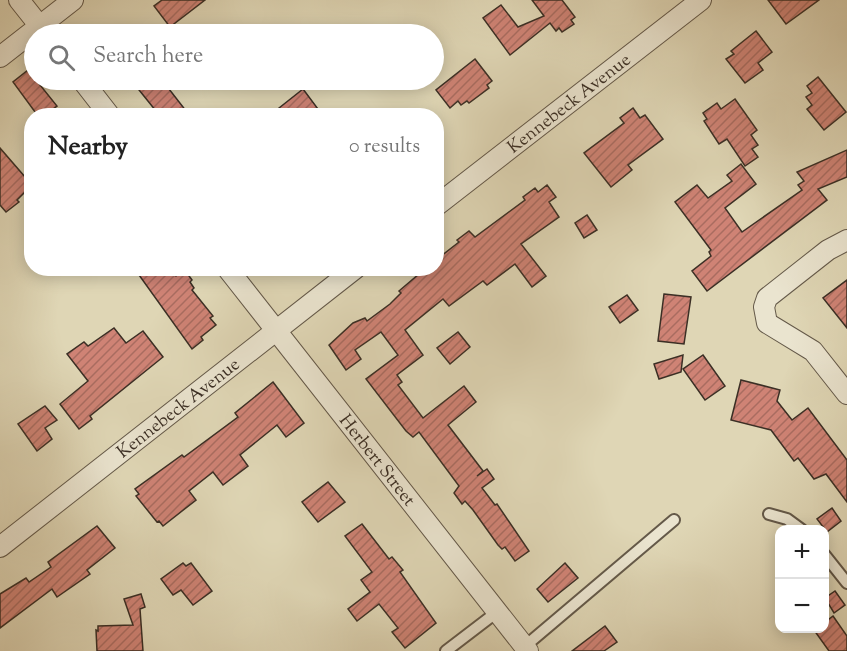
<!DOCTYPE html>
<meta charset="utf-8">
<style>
body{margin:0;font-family:"Sorts Mill Goudy",serif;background:#f6f6f6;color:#222}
.controls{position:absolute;right:18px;bottom:18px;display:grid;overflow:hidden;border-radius:12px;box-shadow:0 3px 15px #0003}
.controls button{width:54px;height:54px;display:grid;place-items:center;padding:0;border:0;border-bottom:2px solid #e0e0e0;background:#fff;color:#222;font:30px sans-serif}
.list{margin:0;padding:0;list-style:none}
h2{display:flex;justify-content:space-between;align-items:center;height:78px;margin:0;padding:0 24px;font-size:26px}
h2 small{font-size:20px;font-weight:400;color:#767676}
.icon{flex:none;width:33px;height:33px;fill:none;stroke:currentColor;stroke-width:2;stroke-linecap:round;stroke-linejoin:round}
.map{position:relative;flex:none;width:847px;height:651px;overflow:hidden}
.search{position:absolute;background:#fff;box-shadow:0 3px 15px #0003;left:24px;top:24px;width:420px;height:66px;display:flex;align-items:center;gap:15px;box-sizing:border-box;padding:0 21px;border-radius:33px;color:#767676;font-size:22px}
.panel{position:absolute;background:#fff;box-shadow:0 3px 15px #0003;left:24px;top:108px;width:420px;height:168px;border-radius:24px}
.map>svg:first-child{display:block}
.building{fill:url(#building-hatch);stroke:#3b2f25;stroke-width:1.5}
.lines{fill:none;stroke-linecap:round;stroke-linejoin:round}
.service-casing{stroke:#645949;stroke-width:14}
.minor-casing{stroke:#645949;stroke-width:22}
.service{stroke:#eae4cf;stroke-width:10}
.minor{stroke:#eae4cf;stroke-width:20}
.labels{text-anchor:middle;stroke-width:5;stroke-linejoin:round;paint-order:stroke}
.street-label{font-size:18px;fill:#3b2f25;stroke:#eae4cf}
</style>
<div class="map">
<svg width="847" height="651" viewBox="0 0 847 651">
<defs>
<pattern id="building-hatch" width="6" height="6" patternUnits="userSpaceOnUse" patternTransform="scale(1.5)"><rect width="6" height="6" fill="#cf8375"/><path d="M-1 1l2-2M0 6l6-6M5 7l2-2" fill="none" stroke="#a96c60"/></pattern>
</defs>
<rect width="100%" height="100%" fill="#dfd6b5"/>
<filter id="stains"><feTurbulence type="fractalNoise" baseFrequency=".00333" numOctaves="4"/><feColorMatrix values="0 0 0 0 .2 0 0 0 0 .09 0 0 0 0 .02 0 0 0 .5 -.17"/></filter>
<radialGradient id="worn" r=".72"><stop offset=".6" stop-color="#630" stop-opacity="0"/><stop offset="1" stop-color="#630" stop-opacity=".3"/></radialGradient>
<!-- building -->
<g class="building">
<polygon points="162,0 205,0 170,27 154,6"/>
<polygon points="532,0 562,0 575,17 571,20 574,24 562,32 559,28 556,31 550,23 510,55 483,18 501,5 518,27 544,16"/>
<polygon points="768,0 819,0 786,24"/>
<polygon points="756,31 772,52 758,63 763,70 745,83 726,59 734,54 731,51"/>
<polygon points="475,59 492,81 487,85 489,88 469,103 467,101 461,105 458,101 450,108 436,90"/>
<polygon points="28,70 57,106 44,116 38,116 13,82"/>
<polygon points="818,77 846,112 824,130 807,109 812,105 806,97 812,93 807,86"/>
<polygon points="131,80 162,80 190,116 160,116"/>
<polygon points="303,89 318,109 308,116 269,116"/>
<polygon points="735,99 757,130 751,135 758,145 752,149 758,157 745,166 727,139 719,144 704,121 707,119 703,113 717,103 721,109"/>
<polygon points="633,108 640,118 645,115 663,139 628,165 632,170 611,187 584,153 624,123 620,118"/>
<polygon points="0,148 32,185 17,200 19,202 6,212 0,205"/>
<polygon points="847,150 847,177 818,189 827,200 707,291 692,271 711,256 709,252 711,250 675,202 697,185 708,198 732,181 727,175 741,164 756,184 725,208 742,232 802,190 798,185 804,181 797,172"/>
<polygon points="547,185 556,197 549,202 559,217 521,244 546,276 532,287 515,264 487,285 483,281 449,306 443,299 405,330 423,355 397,375 402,382 398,385 423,418 464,386 476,402 448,425 483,471 477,476 487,469 494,479 482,488 495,505 497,504 529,551 515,561 505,547 502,549 498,545 473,510 465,501 462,504 454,493 459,486 419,432 413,437 406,431 366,379 398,355 381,332 355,350 361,359 346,370 329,345 353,323 365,318 367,321 390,304 401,293 399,291 426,268 436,268 436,260 459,242 457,240 469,231 475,237 525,200 523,197 535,188 538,192"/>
<polygon points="587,215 597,230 584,238 575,223"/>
<polygon points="134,268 170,268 176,276 184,269 192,280 190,282 194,288 192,290 213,316 210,318 216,325 201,337 203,340 192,349"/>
<polygon points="847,280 847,328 823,298"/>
<polygon points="664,294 691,297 684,344 658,341"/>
<polygon points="627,295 638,310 620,323 609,307"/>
<polygon points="114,328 126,343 143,331 163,357 90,416 92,419 79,429 60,404 88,381 67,354 84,342 88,346"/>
<polygon points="458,332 470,347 450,364 437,348"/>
<polygon points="683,355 681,372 659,379 654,364"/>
<polygon points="703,355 725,386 705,400 683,369"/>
<polygon points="741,380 780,390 777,401 792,420 808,408 847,460 847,502 826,474 814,479 798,458 794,461 771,430 731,420"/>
<polygon points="273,382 304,423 286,437 277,425 240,455 248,466 223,485 213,472 189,491 196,500 163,526 159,521 157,522 136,496 139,494 135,489 182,455 184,457 238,417 235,413"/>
<polygon points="45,406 57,420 45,428 52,439 37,451 18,424"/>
<polygon points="328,482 345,502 318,522 302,502"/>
<polygon points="832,508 841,521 827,532 817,519"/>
<polygon points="362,524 389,559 392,557 403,570 400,572 436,623 405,648 392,632 398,628 379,604 357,621 348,609 370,592 361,580 372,572 345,536"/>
<polygon points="97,526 115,548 87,570 90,574 57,597 52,589 0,628 0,594 26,578 29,582 51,567 48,562"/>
<polygon points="183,563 186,566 191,563 212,591 193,605 181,590 173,595 161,579"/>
<polygon points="565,563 578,578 548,602 537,589"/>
<polygon points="835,591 845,605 834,613 825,598"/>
<polygon points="141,594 145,607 140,609 143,651 97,651 96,630 98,631 98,626 133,625 124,599"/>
<polygon points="833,616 847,636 847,651 829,651 814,630 825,628 825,622"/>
<polygon points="605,626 617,642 604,651 572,651"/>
</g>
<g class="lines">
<!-- service casing -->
<g class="service-casing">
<g id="service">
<polyline points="769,514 787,519 802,530"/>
<polyline points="824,554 847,583"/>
<polyline points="524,647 674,520"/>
<polyline points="446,651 497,612"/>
</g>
</g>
<!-- minor casing -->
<g class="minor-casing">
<g id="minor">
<polyline points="19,0 46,34"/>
<polyline points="0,57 73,0"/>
<polyline points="82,80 110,116"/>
<path id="s1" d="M436 206 701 0"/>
<polyline points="847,240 828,250 767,298 764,307 767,323 813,351 847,394"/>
<path id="s2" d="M227 268 528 651"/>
<path id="s3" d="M0 547 356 268"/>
</g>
</g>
<!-- service -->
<use href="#service" class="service"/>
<!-- minor -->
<use href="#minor" class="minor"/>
</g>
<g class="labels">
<!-- street labels -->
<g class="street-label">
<text dy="6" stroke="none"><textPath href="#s1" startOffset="168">Kennebeck Avenue</textPath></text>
<text dy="6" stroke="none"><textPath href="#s3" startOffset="226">Kennebeck Avenue</textPath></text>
<text dy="6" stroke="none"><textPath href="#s2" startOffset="244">Herbert Street</textPath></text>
</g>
</g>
<rect width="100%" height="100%" filter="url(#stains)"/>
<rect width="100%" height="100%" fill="url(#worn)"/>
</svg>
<div class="controls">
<button>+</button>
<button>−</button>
</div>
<div class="search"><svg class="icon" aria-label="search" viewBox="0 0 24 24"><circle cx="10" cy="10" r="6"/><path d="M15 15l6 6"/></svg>Search here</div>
<section class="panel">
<h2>Nearby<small>0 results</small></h2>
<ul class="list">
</ul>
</section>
</div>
